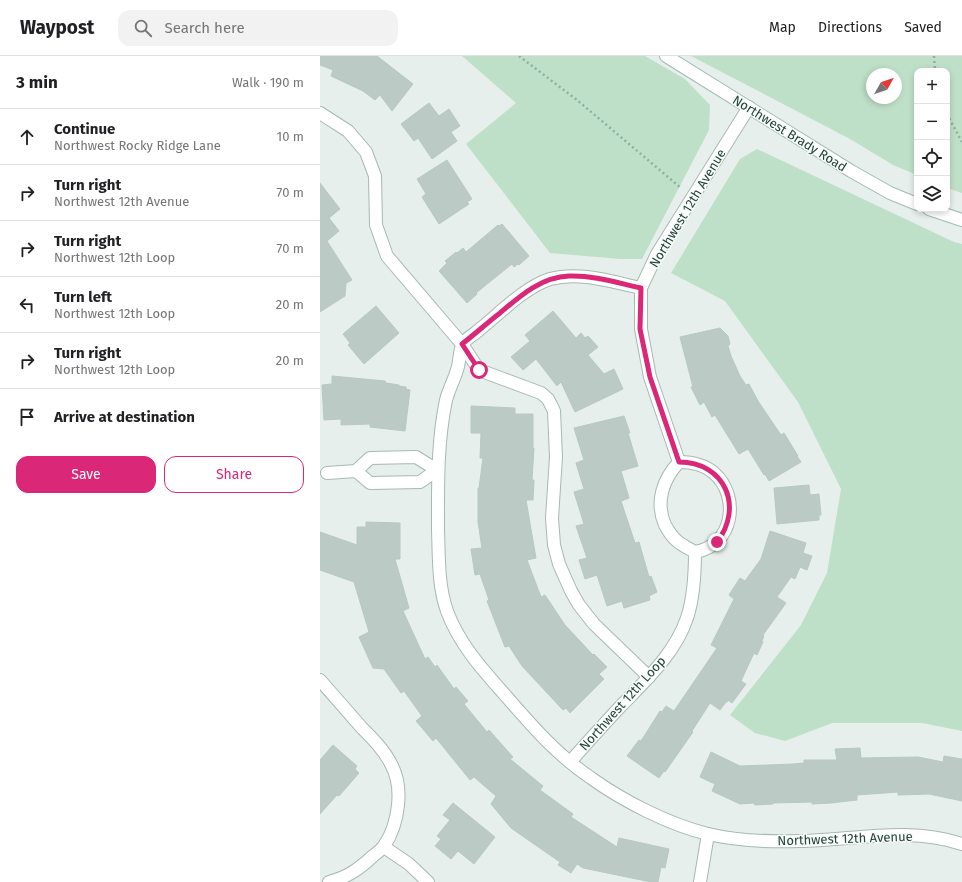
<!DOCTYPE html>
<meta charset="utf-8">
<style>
body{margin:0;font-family:"Fira Sans",sans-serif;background:#f2f2f2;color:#202124}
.controls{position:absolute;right:12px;top:12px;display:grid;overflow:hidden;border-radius:8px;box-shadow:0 2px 6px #0003}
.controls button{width:36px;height:36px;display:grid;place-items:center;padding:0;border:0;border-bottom:1px solid #e0e0e0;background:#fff;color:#202124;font:20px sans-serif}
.compass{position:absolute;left:546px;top:12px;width:36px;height:36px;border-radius:50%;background:#fff;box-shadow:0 2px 6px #0003;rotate:50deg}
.stop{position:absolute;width:12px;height:12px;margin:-9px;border:3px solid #db2777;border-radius:50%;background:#fff}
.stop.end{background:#db2777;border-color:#fff;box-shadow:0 1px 4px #0008}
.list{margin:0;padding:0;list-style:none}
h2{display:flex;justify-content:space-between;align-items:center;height:52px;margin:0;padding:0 16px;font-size:17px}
h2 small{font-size:13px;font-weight:400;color:#757577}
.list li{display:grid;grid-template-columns:26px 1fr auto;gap:12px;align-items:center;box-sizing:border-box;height:56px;padding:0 16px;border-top:1px solid #e0e0e0}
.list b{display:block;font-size:15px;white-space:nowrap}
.list p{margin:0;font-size:13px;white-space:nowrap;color:#757577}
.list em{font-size:13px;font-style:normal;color:#757577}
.actions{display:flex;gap:8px;padding:12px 16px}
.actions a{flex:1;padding:9px 0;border:1px solid #db2777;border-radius:12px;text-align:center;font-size:14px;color:#db2777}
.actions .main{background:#db2777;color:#fff}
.icon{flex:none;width:22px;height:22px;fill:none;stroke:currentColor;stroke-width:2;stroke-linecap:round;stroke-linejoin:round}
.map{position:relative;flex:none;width:642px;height:826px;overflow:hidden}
header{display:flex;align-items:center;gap:24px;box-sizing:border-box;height:56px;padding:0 20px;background:#fff;border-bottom:1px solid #e0e0e0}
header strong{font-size:19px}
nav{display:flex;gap:22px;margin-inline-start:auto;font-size:14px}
.search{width:280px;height:36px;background:#f2f2f2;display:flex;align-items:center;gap:10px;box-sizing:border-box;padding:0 14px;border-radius:12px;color:#757577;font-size:15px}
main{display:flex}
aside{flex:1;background:#fff}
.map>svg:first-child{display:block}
.green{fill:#bfe0c8;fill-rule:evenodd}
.building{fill:#bbcac4;stroke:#b8c9c2}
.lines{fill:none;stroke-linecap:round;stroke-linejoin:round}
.minor-casing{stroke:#a8b8b2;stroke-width:14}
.secondary-casing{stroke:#a4bbb3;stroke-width:14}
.path{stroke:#86b3a5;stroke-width:2.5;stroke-dasharray:2 3;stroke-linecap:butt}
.minor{stroke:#fff;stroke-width:12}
.secondary{stroke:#fff;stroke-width:12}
.route{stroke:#db2777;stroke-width:5}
.labels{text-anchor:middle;stroke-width:3;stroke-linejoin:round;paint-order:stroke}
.street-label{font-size:13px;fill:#24423a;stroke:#f7fbf9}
</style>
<header>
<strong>Waypost</strong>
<div class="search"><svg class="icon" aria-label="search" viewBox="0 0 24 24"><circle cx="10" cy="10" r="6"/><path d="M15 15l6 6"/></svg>Search here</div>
<nav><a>Map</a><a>Directions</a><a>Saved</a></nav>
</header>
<main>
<aside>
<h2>3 min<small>Walk · 190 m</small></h2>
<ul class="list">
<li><svg class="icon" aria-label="ahead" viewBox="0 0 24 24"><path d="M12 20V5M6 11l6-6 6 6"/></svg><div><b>Continue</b><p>Northwest Rocky Ridge Lane</p></div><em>10 m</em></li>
<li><svg class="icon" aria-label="right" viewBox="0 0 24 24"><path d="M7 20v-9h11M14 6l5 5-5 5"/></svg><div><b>Turn right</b><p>Northwest 12th Avenue</p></div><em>70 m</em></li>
<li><svg class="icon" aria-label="right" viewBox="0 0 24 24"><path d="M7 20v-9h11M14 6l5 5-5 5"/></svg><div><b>Turn right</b><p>Northwest 12th Loop</p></div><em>70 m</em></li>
<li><svg class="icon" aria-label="left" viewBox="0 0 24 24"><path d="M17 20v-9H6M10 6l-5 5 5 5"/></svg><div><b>Turn left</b><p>Northwest 12th Loop</p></div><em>20 m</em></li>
<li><svg class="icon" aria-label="right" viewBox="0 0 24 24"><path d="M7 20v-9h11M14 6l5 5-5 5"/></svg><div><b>Turn right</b><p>Northwest 12th Loop</p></div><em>20 m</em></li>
<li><svg class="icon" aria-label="arrive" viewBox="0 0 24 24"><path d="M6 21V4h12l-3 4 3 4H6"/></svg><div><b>Arrive at destination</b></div></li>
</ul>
<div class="actions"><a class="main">Save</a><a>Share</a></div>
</aside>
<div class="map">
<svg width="642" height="826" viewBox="0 0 642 826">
<rect width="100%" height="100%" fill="#e6efeb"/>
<!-- green -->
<g class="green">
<polygon points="142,0 325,0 365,23 390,49 389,74 322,203 300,203 230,197 146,88 196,47"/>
<path d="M371 0H642V137L627 132V15H597V119L573 109 530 83ZM552 18H576V42H552Z"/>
<polygon points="437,93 634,186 642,188 642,675 602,667 512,667 465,685 435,677 410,659 481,569 507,517 521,433 478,346 405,245 351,217 420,103"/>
</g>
<!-- building -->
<g class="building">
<polygon points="0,0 57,0 93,28 72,55 60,39 55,44 43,35 11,20 13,14 0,9"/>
<polygon points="109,47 119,60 129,53 140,70 131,76 137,85 112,103 98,82 94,85 81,68"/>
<polygon points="127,104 152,143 147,146 149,148 119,168 102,141 106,138 97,123"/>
<polygon points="0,127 20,153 9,162 19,175 7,185 32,224 26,227 25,240 0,256"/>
<polygon points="182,168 209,200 199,209 198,208 194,211 192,208 156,237 157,238 147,247 119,215 127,207 125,205 136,196 137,197 143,192 146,196 172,174 178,169 179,170"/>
<polygon points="56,250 79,277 44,308 28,289 30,287 23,278"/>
<polygon points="233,255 256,282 261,277 265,282 268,280 278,291 268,299 284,318 294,313 303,333 255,356 241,326 237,330 216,303 203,314 191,301 210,285 205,279"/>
<polygon points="400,272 408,280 410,288 408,290 411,300 420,320 426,329 429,328 438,345 461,379 464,377 478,400 477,400 481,406 449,425 445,418 444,419 428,393 419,398 395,359 392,361 384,346 380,349 371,331 373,331 360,281"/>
<polygon points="12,320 65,325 66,327 79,329 79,330 86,331 86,333 90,334 85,375 50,371 50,368 21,369 21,363 4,364 2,329 12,328"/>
<polygon points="151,350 195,352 195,358 213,358 213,392 214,392 212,424 214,424 213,444 206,444 216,502 207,504 221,541 225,539 245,569 273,599 274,598 287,611 279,618 284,623 250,657 246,652 243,654 202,610 189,590 185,591 167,545 169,544 160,518 155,519 151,493 162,492 158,466 158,432 159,432 163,402 160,402 161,377 151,377"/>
<polygon points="304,360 310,377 308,377 318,410 301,415 309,442 301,445 315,487 319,486 329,521 331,520 337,536 329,540 330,544 304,552 302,545 287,550 277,519 265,523 259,504 267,502 256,470 264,468 254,436 264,433 256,407 264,404 254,372"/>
<polygon points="489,429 490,439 499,438 501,459 499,459 499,464 457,468 454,432"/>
<polygon points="46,466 80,467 80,503 75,503 89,552 83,555 105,603 108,601 115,611 117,609 134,633 136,631 148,645 144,648 167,676 169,674 193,701 190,703 223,730 220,734 253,758 251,761 297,791 299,782 349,793 345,812 341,811 338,826 331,826 263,812 257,808 251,817 238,809 240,806 191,772 171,748 176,740 154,721 150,724 116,682 113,685 96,665 102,660 84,635 81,637 64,613 53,612 39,581 49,576 34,526 0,514 0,476 37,489 37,471 46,471"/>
<polygon points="450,475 486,487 483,497 492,500 487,514 480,511 475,523 471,521 457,541 466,547 443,579 444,580 442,585 443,586 437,599 434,597 421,625 426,628 412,647 408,644 407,646 406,646 400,654 390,647 372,675 373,676 345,716 344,715 339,722 307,700 319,684 321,685 340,655 342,656 346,650 354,655 397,592 391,589 414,543 409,539 420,522 425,525 441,503"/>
<polygon points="13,689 37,710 35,713 39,717 19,740 17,739 0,758 0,704"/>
<polygon points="540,692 541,702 598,701 623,706 624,700 642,703 642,745 609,738 578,739 578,736 537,739 537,744 511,747 492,748 492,746 453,747 453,748 435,749 434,747 420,748 392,735 395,728 380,721 391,696 420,710 473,708 484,707 484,704 517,704 515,693"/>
<polygon points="133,747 175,781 154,808 138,795 131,803 115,790 121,783 117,780 130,764 123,759"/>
</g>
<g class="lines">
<!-- minor casing -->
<g class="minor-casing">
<g id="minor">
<path d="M429 51 337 198 321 232C292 226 260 215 230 223 205 231 180 257 160 273 155 278 147 282 143 287 139 294 140 306 137 314 134 324 129 333 126 344 117 387 118 431 118 474 119 501 118 530 127 555 139 588 163 614 185 639 212 670 237 699 271 722 303 745 350 769 388 778 418 785 450 786 480 785 534 784 589 770 642 788"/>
<polyline points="0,57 28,75 46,96 55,120 56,169 67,200 142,288 159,314 221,337 228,343 234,355 236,401 232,462 234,489 239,508 251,535 259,549 274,568 329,621"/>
<polyline points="321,232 321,273 330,321 359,406"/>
<path d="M359 406C372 406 384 408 394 417 421 441 413 490 375 496 368 492 361 489 356 484 351 480 348 474 345 469 335 446 343 423 359 406Z"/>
<polyline points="7,417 36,415 50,402 96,401 117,414 100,426 50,427 36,415"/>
<path d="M0 624C14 640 28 656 42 672 53 683 64 694 71 708 84 731 79 768 64 790 61 794 57 797 53 800 39 813 28 821 9 826"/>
<path d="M250 706C266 688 282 670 299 652 324 626 355 598 367 562 374 541 375 518 375 496"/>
<polyline points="64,791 89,808 108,826"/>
<polyline points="380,826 388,778"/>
</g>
</g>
<!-- secondary casing -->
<g class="secondary-casing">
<g id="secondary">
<polyline points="346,0 531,115 570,137 597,148"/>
<polyline points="609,153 642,164"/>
</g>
</g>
<!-- path -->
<g class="path">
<polyline points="199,0 257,44 361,132"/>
<polyline points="614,0 615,15"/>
<polyline points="627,58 642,86"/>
</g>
<!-- minor -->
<use href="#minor" class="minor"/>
<!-- secondary -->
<use href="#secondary" class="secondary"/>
</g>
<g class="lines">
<!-- route -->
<path class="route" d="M159 314 142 288C155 278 167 267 180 257 200 240 221 221 249 220 273 219 298 227 321 232L320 273 330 321 359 406C405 406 424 451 397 486"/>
</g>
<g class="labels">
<!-- street labels -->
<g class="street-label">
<text transform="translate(470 77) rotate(32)" y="5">Northwest Brady Road</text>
<text transform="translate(367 152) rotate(-59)" y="5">Northwest 12th Avenue</text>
<text transform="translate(302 647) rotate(-48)" y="5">Northwest 12th Loop</text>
<text transform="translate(525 782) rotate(-2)" y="5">Northwest 12th Avenue</text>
</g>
</g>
</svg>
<div class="controls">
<button>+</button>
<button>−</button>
<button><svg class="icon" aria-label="locate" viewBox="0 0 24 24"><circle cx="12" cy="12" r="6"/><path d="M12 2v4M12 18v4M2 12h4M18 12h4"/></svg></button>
<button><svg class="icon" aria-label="layers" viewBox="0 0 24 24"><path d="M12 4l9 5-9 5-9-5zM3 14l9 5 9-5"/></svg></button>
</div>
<svg class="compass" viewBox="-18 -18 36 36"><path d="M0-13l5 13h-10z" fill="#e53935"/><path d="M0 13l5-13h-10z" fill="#757577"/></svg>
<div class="stop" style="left:159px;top:314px"></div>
<div class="stop end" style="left:397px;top:486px"></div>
</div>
</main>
